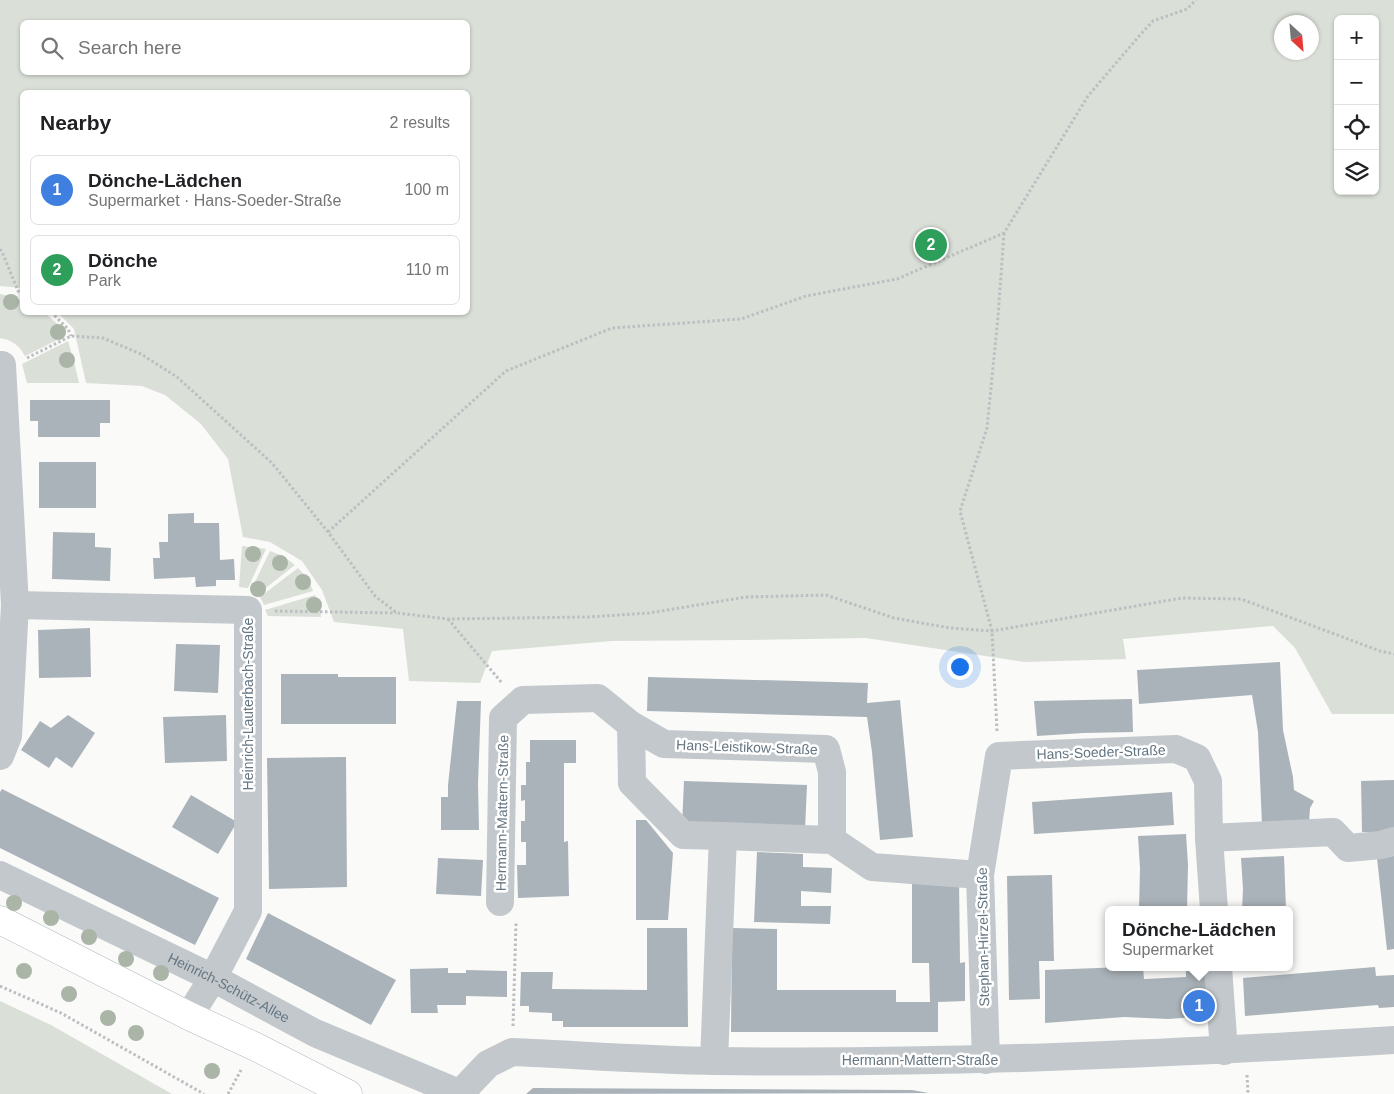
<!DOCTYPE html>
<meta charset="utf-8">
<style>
body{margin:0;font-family:Arial,sans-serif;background:#f2f2f2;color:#202124}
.controls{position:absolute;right:15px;top:15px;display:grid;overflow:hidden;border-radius:8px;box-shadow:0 1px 4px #0004}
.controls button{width:45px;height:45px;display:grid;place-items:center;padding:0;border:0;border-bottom:1px solid #e0e0e0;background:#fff;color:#202124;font:25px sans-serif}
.compass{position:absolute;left:1274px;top:15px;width:45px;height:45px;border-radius:50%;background:#fff;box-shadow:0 1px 4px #0004;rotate:154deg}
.you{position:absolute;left:959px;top:666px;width:18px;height:18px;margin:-12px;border:4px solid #fff;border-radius:50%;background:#1a73e8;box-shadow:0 0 0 8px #1a73e833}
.badge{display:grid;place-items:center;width:32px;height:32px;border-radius:50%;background:#7c3aed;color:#fff;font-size:16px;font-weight:700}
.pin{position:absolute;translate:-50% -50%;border:2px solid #fff;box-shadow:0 1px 5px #0006}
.popup{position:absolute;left:1105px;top:906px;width:188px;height:65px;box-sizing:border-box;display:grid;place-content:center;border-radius:8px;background:#fff;filter:drop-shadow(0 1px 4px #0005);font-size:16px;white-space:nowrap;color:#757577}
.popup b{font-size:19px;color:#202124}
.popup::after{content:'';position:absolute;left:50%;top:100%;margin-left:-10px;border:10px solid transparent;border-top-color:#fff}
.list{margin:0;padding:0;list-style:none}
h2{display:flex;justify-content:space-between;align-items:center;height:65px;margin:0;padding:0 20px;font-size:21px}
h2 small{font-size:16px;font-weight:400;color:#757577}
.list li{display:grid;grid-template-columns:32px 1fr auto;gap:15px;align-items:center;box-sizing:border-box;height:70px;margin:0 10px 10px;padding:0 10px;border:1px solid #e0e0e0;border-radius:8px}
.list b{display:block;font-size:19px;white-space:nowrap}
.list p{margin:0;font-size:16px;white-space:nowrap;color:#757577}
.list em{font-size:16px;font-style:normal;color:#757577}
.icon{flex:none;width:28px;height:28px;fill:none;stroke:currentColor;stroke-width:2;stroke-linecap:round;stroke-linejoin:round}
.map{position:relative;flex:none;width:1394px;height:1094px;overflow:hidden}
.search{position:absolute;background:#fff;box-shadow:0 1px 4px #0004;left:20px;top:20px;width:450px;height:55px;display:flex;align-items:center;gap:12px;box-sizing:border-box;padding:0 18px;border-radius:8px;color:#757577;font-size:19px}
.panel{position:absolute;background:#fff;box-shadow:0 1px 4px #0004;left:20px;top:90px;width:450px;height:225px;border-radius:8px}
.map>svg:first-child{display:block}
.green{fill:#dadfd7;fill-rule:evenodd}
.building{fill:#aab3b9}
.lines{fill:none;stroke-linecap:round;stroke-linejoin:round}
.major-casing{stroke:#b5babe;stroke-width:29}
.path{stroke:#bbbfc2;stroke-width:3;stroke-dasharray:2.5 2.5;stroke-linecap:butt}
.minor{stroke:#c3c8cc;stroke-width:28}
.major{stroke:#fff;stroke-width:28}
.tree{fill:#aab4a7}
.labels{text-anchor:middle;stroke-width:5;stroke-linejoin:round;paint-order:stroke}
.street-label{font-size:14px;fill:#657683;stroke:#fff}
</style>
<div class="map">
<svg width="1394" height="1094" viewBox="0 0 1394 1094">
<rect width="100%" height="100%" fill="#fafaf8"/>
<!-- green -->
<g class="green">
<path d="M0 0H1394V714H1332L1295 648 1273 626 1123 639 1126 659 1025 662 866 638 747 640 612 641 492 651 480 683 409 681 403 629 334 622 322 590 302 561 270 542 243 537 228 459 201 424 165 395 142 386 86 383 74 329 58 313 468 312V92H22V288L0 286ZM1338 19H1375V191H1338ZM22 22H468V72H22ZM1282 22H1312V52H1282Z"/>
<path d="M0 294 11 296 22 301V312L45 313 62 328 65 336 25 356C19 345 12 340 0 338Z"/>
<polygon points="68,341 74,362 79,383 27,383 22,364"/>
<polygon points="242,546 266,549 248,588 239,587"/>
<polygon points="270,551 283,556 295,565 258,594 251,590"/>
<polygon points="298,568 308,579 313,591 264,605 260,597"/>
<polygon points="315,595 320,606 321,617 268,616 265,610"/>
<polygon points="0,1001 51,1025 172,1094 0,1094"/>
</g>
<!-- building -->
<g class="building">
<polygon points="30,400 110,400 110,423 100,423 100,437 38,437 38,421 30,421"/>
<rect x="39" y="462" width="57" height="46"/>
<polygon points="194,513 194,523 219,523 220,560 234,559 235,580 216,580 216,586 196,587 195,577 154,579 153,558 160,558 159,542 168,542 168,514"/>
<polygon points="53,532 95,533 95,547 111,548 110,581 52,579"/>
<polygon points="90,628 91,677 39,678 38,630"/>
<polygon points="176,644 220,645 218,693 174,691"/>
<polygon points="1280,662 1283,730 1293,777 1294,790 1314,801 1310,808 1309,823 1262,825 1258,732 1252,695 1139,704 1137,670"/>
<polygon points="281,674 338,674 338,677 396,677 396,724 281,724"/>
<polygon points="648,677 868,683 867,703 900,700 913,837 880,840 872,752 867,717 647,711"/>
<polygon points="1132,699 1133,732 1083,733 1037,736 1034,701"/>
<polygon points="457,701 481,701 478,784 479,830 441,830 441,797 448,797 448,785"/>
<polygon points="68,715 95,733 72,768 56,757 49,768 21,750 40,721 51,728"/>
<polygon points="226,715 227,761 165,763 163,717"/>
<polygon points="530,740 576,740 576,763 564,763 564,842 568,841 569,896 518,898 517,865 526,865 526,842 521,842 521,821 525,821 525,800 521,801 521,785 526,785 526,762 530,762"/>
<polygon points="346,757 347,887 269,889 267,758"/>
<polygon points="1394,780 1394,832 1362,832 1361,781"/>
<polygon points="684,781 807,785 805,830 682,826"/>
<polygon points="2,789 219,898 195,945 0,848 0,792"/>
<polygon points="1172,792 1174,825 1034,834 1032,802"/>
<polygon points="191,795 237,822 218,854 172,827"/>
<polygon points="636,820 646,820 673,853 668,920 636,920"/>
<polygon points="1186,834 1188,865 1187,910 1139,910 1140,868 1138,836"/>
<polygon points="757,852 803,854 803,867 832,868 831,893 801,891 801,906 831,906 830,924 754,922"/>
<polygon points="1284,856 1286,910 1242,910 1243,889 1241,858"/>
<polygon points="1394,856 1394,949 1387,950 1377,858"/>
<polygon points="438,858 483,860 481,896 436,894"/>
<polygon points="1052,875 1054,961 1039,961 1040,999 1009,1000 1007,876"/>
<polygon points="912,878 959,878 960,963 965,962 965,1001 938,1002 938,1032 731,1032 732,928 777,929 777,990 896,990 896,1002 930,1002 929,963 912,963"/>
<polygon points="268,913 396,980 371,1025 246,959"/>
<polygon points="647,928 687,928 688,1027 563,1027 563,1021 552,1021 552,1013 529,1012 529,1006 520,1006 521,972 553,972 552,989 647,990"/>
<polygon points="1124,967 1143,967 1144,979 1186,977 1186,967 1207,967 1211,1016 1168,1019 1124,1017 1045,1023 1045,970"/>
<polygon points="1375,967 1376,976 1394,975 1394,1007 1379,1008 1378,1005 1245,1016 1243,978"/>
<polygon points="448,968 448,973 466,973 466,970 507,971 507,997 466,996 466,1005 437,1005 438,1013 411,1013 410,969"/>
<polygon points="533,1088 912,1090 929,1093 526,1094"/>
</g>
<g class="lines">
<!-- major casing -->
<g class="major-casing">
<polyline id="major" points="0,920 189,1016 254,1046 348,1094"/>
</g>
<!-- path -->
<g class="path">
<polyline points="0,249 3,254 18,291 22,294"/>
<polyline points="51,312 68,329 71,336"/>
<polyline points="27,358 71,336 103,338 141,354 177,377 272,463 328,532 375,596 397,613 448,619 588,617 649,613 746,597 826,595 894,618 950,628 992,631 1182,598 1241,599 1380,651 1394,654"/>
<polyline points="328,532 506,371 612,328 741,319 806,296 897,279 1004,233 1088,96 1140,35 1153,21 1187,9 1196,0"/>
<polyline points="275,611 396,613"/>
<polyline points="448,619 502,683"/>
<polyline points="997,731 992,631 960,511 987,428 998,317 1004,233"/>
<polyline points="0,986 61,1013 204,1094"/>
<polyline points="513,1026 516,923"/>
<polyline points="1247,1075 1248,1094"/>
<polyline points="228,1094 241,1070"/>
</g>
<!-- minor -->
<g class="minor">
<polyline points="0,365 2,365 15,605 8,736 0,756"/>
<polyline points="15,605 248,610 248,911 213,978 189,1016"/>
<polyline points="723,836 832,840 872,867 980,875"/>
<polyline points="1209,838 1333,832 1348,848 1381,845 1394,841"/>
<path id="s1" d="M0 875 213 978 315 1033 461 1094"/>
<polyline points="500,902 503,718 523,700 598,698 631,725"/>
<polyline points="1218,967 1224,1051"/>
<polyline points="986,1060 980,875 999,756 1176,749 1197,758 1208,781 1209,838 1214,910"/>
<polyline points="714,1061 723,836 683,835 632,783 631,725 664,744 826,749 832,772 832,840"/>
<path d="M464 1094 468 1085 488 1064 512 1052C580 1055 648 1060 716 1061 942 1064 1168 1054 1394 1040"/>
</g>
<!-- major -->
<use href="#major" class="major"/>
</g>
<!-- trees -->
<g class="tree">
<circle cx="11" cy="302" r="8"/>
<circle cx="58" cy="332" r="8"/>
<circle cx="67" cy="360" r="8"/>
<circle cx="253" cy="554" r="8"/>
<circle cx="280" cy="563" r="8"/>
<circle cx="303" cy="582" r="8"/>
<circle cx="258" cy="589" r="8"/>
<circle cx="314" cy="605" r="8"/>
<circle cx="14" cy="903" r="8"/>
<circle cx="51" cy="918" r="8"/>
<circle cx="89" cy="937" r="8"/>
<circle cx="126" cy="959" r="8"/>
<circle cx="24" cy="971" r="8"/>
<circle cx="161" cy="973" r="8"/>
<circle cx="69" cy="994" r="8"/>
<circle cx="108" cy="1018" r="8"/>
<circle cx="136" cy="1033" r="8"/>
<circle cx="212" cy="1071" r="8"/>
</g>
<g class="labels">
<!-- street labels -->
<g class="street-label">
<text transform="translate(248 704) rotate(-90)" y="5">Heinrich-Lauterbach-Straße</text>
<text transform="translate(747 747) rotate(2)" y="5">Hans-Leistikow-Straße</text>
<text transform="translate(1101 752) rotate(-2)" y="5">Hans-Soeder-Straße</text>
<text transform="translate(502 813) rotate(-89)" y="5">Hermann-Mattern-Straße</text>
<text transform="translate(983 937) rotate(-91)" y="5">Stephan-Hirzel-Straße</text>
<text dy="5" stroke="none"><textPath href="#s1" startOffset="255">Heinrich-Schütz-Allee</textPath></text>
<text x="920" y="1065">Hermann-Mattern-Straße</text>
</g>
</g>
</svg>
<div class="controls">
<button>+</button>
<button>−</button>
<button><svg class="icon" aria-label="locate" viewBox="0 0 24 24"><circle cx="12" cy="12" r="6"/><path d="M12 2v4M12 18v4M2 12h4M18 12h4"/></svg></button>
<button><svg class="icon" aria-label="layers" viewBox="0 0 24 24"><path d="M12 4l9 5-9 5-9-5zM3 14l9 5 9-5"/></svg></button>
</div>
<svg class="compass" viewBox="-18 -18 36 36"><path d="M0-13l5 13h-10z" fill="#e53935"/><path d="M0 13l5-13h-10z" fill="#757577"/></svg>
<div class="you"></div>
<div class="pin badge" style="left:1199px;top:1006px;background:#3f7fe0">1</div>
<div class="popup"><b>Dönche-Lädchen</b>Supermarket</div>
<div class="pin badge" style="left:931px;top:245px;background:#2e9e5b">2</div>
<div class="search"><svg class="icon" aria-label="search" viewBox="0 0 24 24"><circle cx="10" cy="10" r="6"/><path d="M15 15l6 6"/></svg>Search here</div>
<section class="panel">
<h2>Nearby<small>2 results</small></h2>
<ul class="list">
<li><span class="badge" style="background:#3f7fe0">1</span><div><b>Dönche-Lädchen</b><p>Supermarket · Hans-Soeder-Straße</p></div><em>100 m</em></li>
<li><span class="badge" style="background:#2e9e5b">2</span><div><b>Dönche</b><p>Park</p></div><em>110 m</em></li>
</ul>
</section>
</div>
